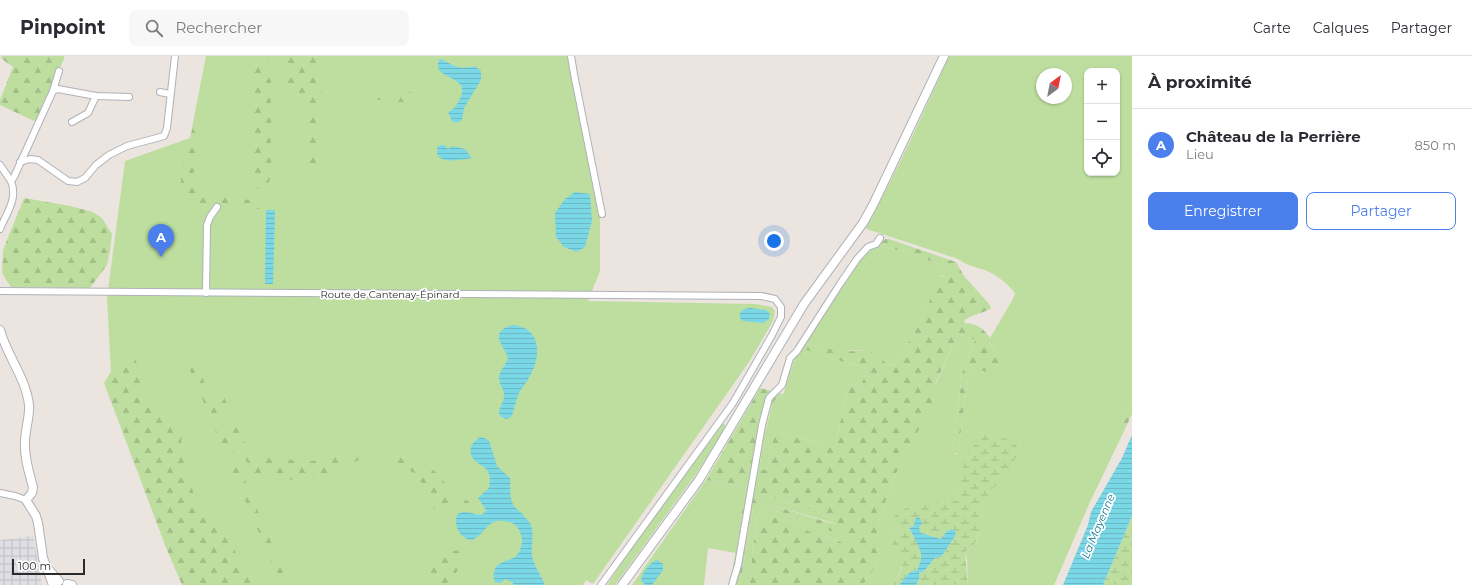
<!DOCTYPE html>
<html lang="fr">
<meta charset="utf-8">
<style>
body{margin:0;font-family:Montserrat,sans-serif;background:#f7f7f7;color:#2b2b33}
.controls{position:absolute;right:12px;top:12px;display:grid;overflow:hidden;border-radius:8px;box-shadow:0 1px 3px #0004}
.controls button{width:36px;height:36px;display:grid;place-items:center;padding:0;border:0;border-bottom:1px solid #e1e1e2;background:#fff;color:#2b2b33;font:20px sans-serif}
.compass{position:absolute;left:1036px;top:12px;width:36px;height:36px;border-radius:50%;background:#fff;box-shadow:0 1px 3px #0004;rotate:32deg}
.scale{position:absolute;left:12px;bottom:10px;width:73px;box-sizing:border-box;padding-left:4px;border:2px solid #2b2b2b;border-top:0;font-size:11px;line-height:14px;white-space:nowrap;color:#2b2b2b;-webkit-text-stroke:3px #fff;paint-order:stroke}
.you{position:absolute;left:774px;top:185px;width:14px;height:14px;margin:-10px;border:3px solid #fff;border-radius:50%;background:#1a73e8;box-shadow:0 0 0 6px #1a73e833}
.badge{display:grid;place-items:center;width:26px;height:26px;border-radius:50%;background:#4b7fec;color:#fff;font-size:13px;font-weight:700}
.pin{position:absolute;translate:-50% -33px;filter:drop-shadow(0 1px 2px #0008)}
.pin::after{content:'';position:absolute;top:21px;width:14px;height:12px;background:inherit;clip-path:polygon(0 0,100% 0,50% 100%)}
.list{margin:0;padding:0;list-style:none}
h2{display:flex;justify-content:space-between;align-items:center;height:52px;margin:0;padding:0 16px;font-size:17px}
h2 small{font-size:13px;font-weight:400;color:#7c7c81}
.list li{display:grid;grid-template-columns:26px 1fr auto;gap:12px;align-items:center;box-sizing:border-box;height:72px;padding:0 16px;border-top:1px solid #e1e1e2}
.list b{display:block;font-size:15px;white-space:nowrap}
.list p{margin:0;font-size:13px;white-space:nowrap;color:#7c7c81}
.list em{font-size:13px;font-style:normal;color:#7c7c81}
.actions{display:flex;gap:8px;padding:12px 16px}
.actions a{flex:1;padding:9px 0;border:1px solid #4b7fec;border-radius:8px;text-align:center;font-size:14px;color:#4b7fec}
.actions .main{background:#4b7fec;color:#fff}
.icon{flex:none;width:22px;height:22px;fill:none;stroke:currentColor;stroke-width:2;stroke-linecap:round;stroke-linejoin:round}
.map{position:relative;flex:none;width:1132px;height:529px;overflow:hidden}
header{display:flex;align-items:center;gap:24px;box-sizing:border-box;height:56px;padding:0 20px;background:#fff;border-bottom:1px solid #e1e1e2}
header strong{font-size:19px}
nav{display:flex;gap:22px;margin-inline-start:auto;font-size:14px}
.search{width:280px;height:36px;background:#f7f7f7;display:flex;align-items:center;gap:10px;box-sizing:border-box;padding:0 14px;border-radius:8px;color:#7c7c81;font-size:15px}
main{display:flex}
aside{flex:1;background:#fff}
.map>svg:first-child{display:block}
.industrial{fill:url(#industrial-grid)}
.grass{fill:#bdde9f;fill-rule:evenodd}
.forest{fill:url(#forest-firs)}
.wetland{fill:url(#wetland-marsh)}
.water{fill:url(#water-rules)}
.lines{fill:none;stroke-linecap:round;stroke-linejoin:round}
.street-casing{stroke:#afb2ba;stroke-width:8}
.secondary-casing{stroke:#afb2ba;stroke-width:10}
.street{stroke:#fff;stroke-width:6}
.secondary{stroke:#fff;stroke-width:8}
.labels{text-anchor:middle;stroke-width:3.5;stroke-linejoin:round;paint-order:stroke}
.street-label{font-size:10px;fill:#2b2b2b;stroke:#fff}
.water-label{font-size:11px;font-style:italic;fill:#187892;stroke:#fff}
</style>
<header>
<strong>Pinpoint</strong>
<div class="search"><svg class="icon" aria-label="search" viewBox="0 0 24 24"><circle cx="10" cy="10" r="6"/><path d="M15 15l6 6"/></svg>Rechercher</div>
<nav><a>Carte</a><a>Calques</a><a>Partager</a></nav>
</header>
<main>
<div class="map">
<svg width="1132" height="529" viewBox="0 0 1132 529">
<defs>
<pattern id="industrial-grid" width="8" height="8" patternUnits="userSpaceOnUse"><rect width="8" height="8" fill="#dfdee5"/><path d="M0 4h8M4 0v8" fill="none" stroke="#c0bfc5"/></pattern>
<pattern id="forest-firs" width="22" height="20" patternUnits="userSpaceOnUse"><rect width="22" height="20" fill="#bdde9f"/><path d="M5 1l3.5 6h-7zM16 11l3.5 6h-7z" fill="#a3bf89"/></pattern>
<pattern id="wetland-marsh" width="20" height="14" patternUnits="userSpaceOnUse"><rect width="20" height="14" fill="#bdde9f"/><path d="M1 5h8M5 5V1M11 12h8M15 12V8" fill="none" stroke="#a3bf89"/></pattern>
<pattern id="water-rules" width="6" height="5" patternUnits="userSpaceOnUse"><rect width="6" height="5" fill="#7ad7e5"/><path d="M0 2.5h6" fill="none" stroke="#6ab9c5"/></pattern>
</defs>
<rect width="100%" height="100%" fill="#ece4de"/>
<!-- industrial -->
<polygon class="industrial" points="33,480 42,529 0,529 0,484"/>
<!-- grass -->
<g class="grass">
<polygon points="206,0 567,0 600,144 600,215 588,245 755,248 772,251 775,255 773,265 749,306 593,528 586,524 583,529 189,529 111,317 107,242 125,105 190,82"/>
<path d="M949 0H1132V345L1122 366 1126 371 1090 446 1054 529H968L967 503 965 496C987 483 975 471 981 452 987 435 1002 422 1012 408L984 379 979 385 961 419V433L956 445 932 447 894 467 901 476 889 478C901 501 909 506 892 529H863L872 516 879 501 877 490V470L892 426 958 278 975 284 962 317 953 397 956 398 958 397 968 322 972 313H977L984 316 997 298 989 286 990 282 1013 243 1015 237C1008 228 998 220 987 215 977 211 967 210 958 203L867 173 866 171C897 116 923 58 949 0ZM1087 15H1117V117H1087ZM1042 18H1066V42H1042Z"/>
<path d="M879 190 905 196 947 211 950 216 951 220 946 222 941 219 928 251 896 308 893 310C882 307 876 298 865 295 860 293 844 296 837 295 826 293 816 290 806 288L805 285 863 199 873 191Z"/>
<polygon points="802,292 840,305 868,312 861,329 852,328 849,329 834,392 775,375 767,414 759,413 764,381 772,349 775,344 782,340 784,336 789,319 796,299 800,298"/>
<polygon points="723,367 726,370 725,373 696,418 615,529 607,529 648,468"/>
<polygon points="706,424 746,431 736,497 708,492 704,529 632,529"/>
<polygon points="763,439 809,453 810,449 817,451 819,457 836,464 837,468 768,448 766,451 847,481 845,490 839,485 813,477 788,466 761,457 757,461 752,500 752,517 749,529 740,529 753,453"/>
</g>
<!-- forest -->
<g class="forest">
<polygon points="1,0 64,0 64,3 38,61 34,65 0,49 0,44 13,11 2,3"/>
<polygon points="254,0 269,0 264,12 271,25 271,122 265,132 256,133 252,125"/>
<path d="M287 0H316C316 15 315 28 324 40L317 45 316 111 309 115 306 57 296 40 286 35Z"/>
<path d="M410 36 417 41 415 46C400 48 386 43 370 44V38Z"/>
<polygon points="196,60 201,60 199,78 197,82 193,125 199,142 231,141 237,144 262,143 265,148 263,153 242,153 228,149 201,149 193,151 188,143 187,136 181,136 181,115"/>
<polygon points="24,142 70,150 93,156 102,162 112,178 110,195 107,209 90,232 11,231 2,217 3,194"/>
<path d="M885 183H889L956 206 964 220 989 248 991 252C983 258 971 258 964 265L965 267C977 268 983 272 990 282L989 287 997 298 1000 311 992 317 972 313 968 322 958 397H953L962 317 975 284 958 278 936 326 935 332 938 341 907 394 892 426 877 470V490L879 501 872 516 863 529H749L752 517V500L757 461 761 457 788 466 813 477 839 485 845 489 847 481 766 451 768 448 827 466 836 468V464L819 457 817 451 810 449 809 453 763 439 762 450 756 451 753 453 740 529H734L738 513 733 511 746 431 706 424 760 332 783 338C781 341 777 342 775 344 767 352 761 400 759 413L767 414 775 375 834 392 849 329 852 328 861 329 868 312 840 305 806 294 802 292 805 285 806 288C819 291 833 294 847 295 854 296 861 293 869 295 878 298 882 307 893 310L896 308 928 251 937 219 946 222 951 220 950 216 947 211 905 196 879 190Z"/>
<polygon points="135,301 151,357 183,371 180,395 199,454 219,463 252,529 182,529 165,489 104,327 116,307"/>
<polygon points="198,311 289,529 281,529 189,312"/>
<polygon points="216,338 223,339 245,386 257,405 278,400 303,407 348,397 374,399 368,402 338,410 334,419 295,425 285,422 264,418 253,420"/>
<polygon points="1132,345 1132,358 1126,371 1122,366"/>
<polygon points="395,400 422,407 437,417 453,437 470,446 460,451 434,453 429,437 414,417 395,406"/>
<polygon points="461,494 466,496 460,512 445,529 425,529 429,520 429,512 436,497"/>
</g>
<!-- wetland -->
<g class="wetland">
<path d="M990 377 1009 384 1017 390 1018 398C1013 407 1007 416 1000 424 993 433 985 441 981 452 976 471 986 483 965 496L968 529H916L920 521 919 517 924 515 937 500 941 501 956 479 955 475 952 473 947 475 941 483 921 477 919 472 921 470H914L909 473C912 476 921 494 921 499 922 504 919 510 917 514L909 517 899 529H892C905 511 905 508 893 490 891 485 889 483 889 478L901 476 894 467 892 463C906 445 935 447 956 445L961 433V419L965 400 984 379Z"/>
<polygon points="1132,460 1132,529 1103,529"/>
</g>
<!-- water -->
<g class="water">
<path d="M441 3C455 10 459 14 475 10L481 15V24L464 52 462 64 457 67 452 65 448 56C453 54 456 50 459 45 475 18 430 25 439 4Z"/>
<path d="M441 89H444L448 93 452 90 465 93 472 102C461 104 431 110 438 90Z"/>
<polygon points="575,136 590,138 592,165 585,191 577,196 564,191 556,181 555,157 565,143"/>
<polygon points="266,154 275,154 273,228 265,228"/>
<polygon points="750,252 766,254 770,258 769,263 763,267 743,265 740,262 740,257 744,253"/>
<path d="M512 269C540 271 542 297 531 318 528 325 522 331 518 339 516 346 514 353 512 360L507 363C491 359 504 349 504 340 505 334 499 329 499 322 499 315 506 309 508 302 503 288 488 277 512 269Z"/>
<polygon points="1132,379 1132,460 1103,529 1063,529 1088,469 1091,456 1122,402"/>
<path d="M480 381 487 383 489 385 497 410 510 422C511 437 507 448 523 458L524 461C538 470 530 487 532 500 534 510 541 519 545 529H514L512 526 505 523 501 527 495 526C493 521 493 516 496 511 501 505 509 505 515 501 525 492 524 476 514 468 509 465 501 464 496 465 486 468 482 480 472 484 460 484 452 467 458 458 471 451 480 466 486 454L478 442 489 432C490 425 491 418 486 413 484 410 480 409 478 407 466 398 469 389 480 381Z"/>
<path d="M919 461 922 467 919 472 921 477 941 483 947 475 952 473 955 475 956 479 941 501H936L924 515 919 517 920 521 916 529H899L909 517 917 514C919 510 922 503 921 498 921 494 911 475 909 472L914 470 915 463Z"/>
<path d="M657 504 663 508V514L652 529H646L641 525C641 518 650 506 657 504Z"/>
</g>
<g class="lines">
<!-- street casing -->
<g class="street-casing">
<g id="street">
<polyline points="571,0 574,18 602,158"/>
<polyline points="53,35 59,15"/>
<polyline points="160,36 170,38"/>
<polyline points="72,66 88,57 96,40"/>
<polyline points="20,106 30,103 38,104 68,125 77,126 85,122 96,109 109,99 127,90 164,80 167,72 175,0"/>
<polyline points="0,109 11,125"/>
<path d="M0 173C7 156 18 143 11 125L14 121 53 35 58 33 96 40 129 41"/>
<polyline points="0,235 761,240 775,243 781,251 781,261 772,279 733,347 601,529"/>
<polyline points="206,237 207,169 210,161 217,151"/>
<polyline points="0,437 15,440 26,444"/>
<polyline points="732,529 738,509 762,369 769,342 782,329 790,302 797,295 840,228 857,203 868,191 876,188 880,182"/>
</g>
</g>
<!-- secondary casing -->
<g class="secondary-casing">
<g id="secondary">
<path d="M0 274C7 300 26 322 29 349 30 361 25 373 25 386 24 401 29 416 33 431L32 437 26 444 36 460 38 467 43 502 53 529"/>
<polyline points="49,514 59,525"/>
<polyline points="67,528 72,529"/>
<polyline points="622,529 699,424 804,248 863,167 873,149 944,0"/>
</g>
</g>
<!-- street -->
<use href="#street" class="street"/>
<!-- secondary -->
<use href="#secondary" class="secondary"/>
</g>
<g class="labels">
<!-- street labels -->
<g class="street-label">
<text x="390" y="242">Route de Cantenay-Épinard</text>
</g>
<!-- water labels -->
<g class="water-label">
<text transform="translate(1098 470) rotate(-67)" y="4">La Mayenne</text>
</g>
</g>
</svg>
<div class="controls">
<button>+</button>
<button>−</button>
<button><svg class="icon" aria-label="locate" viewBox="0 0 24 24"><circle cx="12" cy="12" r="6"/><path d="M12 2v4M12 18v4M2 12h4M18 12h4"/></svg></button>
</div>
<svg class="compass" viewBox="-18 -18 36 36"><path d="M0-13l5 13h-10z" fill="#e53935"/><path d="M0 13l5-13h-10z" fill="#7c7c81"/></svg>
<div class="scale">100 m</div>
<div class="you"></div>
<div class="pin badge" style="left:161px;top:201px">A</div>
</div>
<aside>
<h2>À proximité<small></small></h2>
<ul class="list">
<li><span class="badge">A</span><div><b>Château de la Perrière</b><p>Lieu</p></div><em>850 m</em></li>
</ul>
<div class="actions"><a class="main">Enregistrer</a><a>Partager</a></div>
</aside>
</main>
